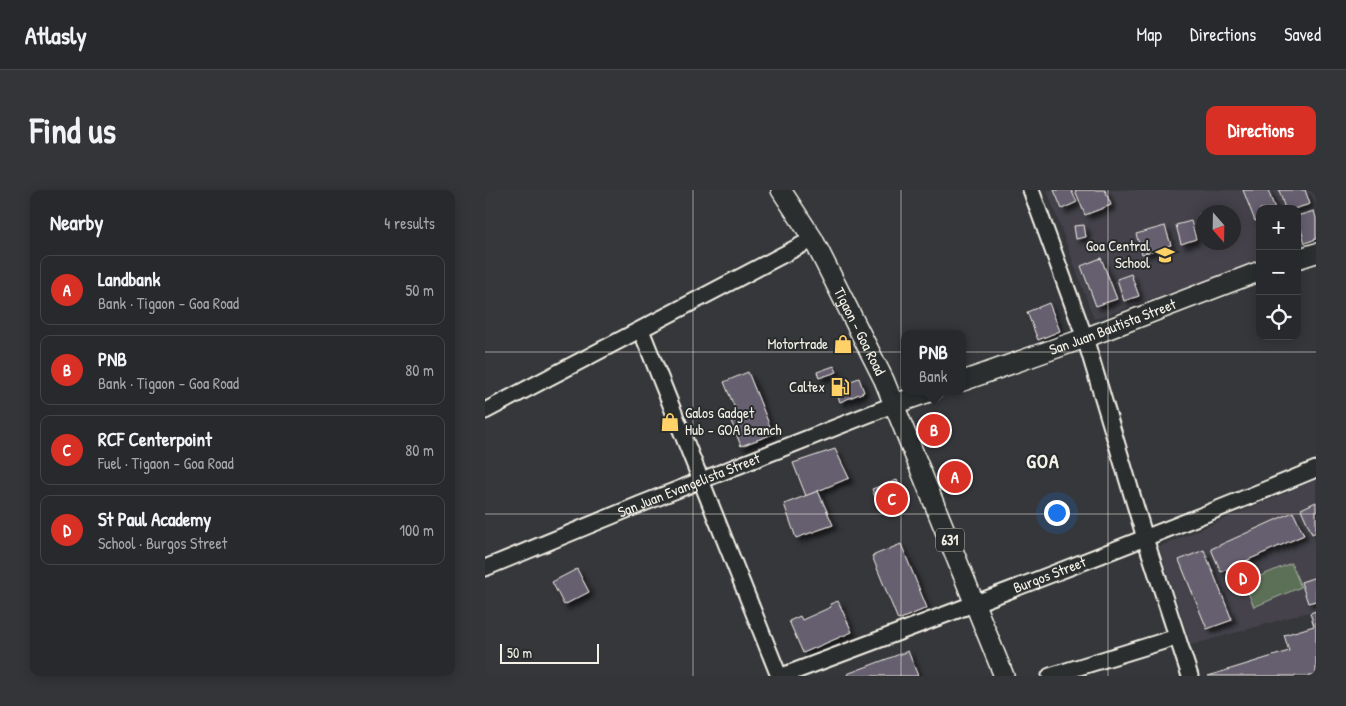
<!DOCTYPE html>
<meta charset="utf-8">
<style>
body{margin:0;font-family:"Patrick Hand",sans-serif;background:#343538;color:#f1f3f6}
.controls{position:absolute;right:15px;top:15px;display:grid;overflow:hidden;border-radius:10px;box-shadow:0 2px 12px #0003}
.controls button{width:45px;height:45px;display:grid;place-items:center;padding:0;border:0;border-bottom:1px solid #444548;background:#28292c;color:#f1f3f6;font:25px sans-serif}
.compass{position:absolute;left:711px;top:15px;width:45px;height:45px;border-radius:50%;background:#28292c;box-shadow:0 2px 12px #0003;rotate:160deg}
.scale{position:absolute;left:15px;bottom:12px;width:99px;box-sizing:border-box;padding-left:5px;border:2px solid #f4f1e8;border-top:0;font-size:14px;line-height:18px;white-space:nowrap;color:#f4f1e8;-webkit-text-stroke:4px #2a2d2e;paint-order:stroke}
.you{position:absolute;left:571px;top:322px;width:18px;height:18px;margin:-12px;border:4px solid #fff;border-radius:50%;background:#1a73e8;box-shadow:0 0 0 8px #1a73e833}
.badge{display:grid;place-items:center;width:32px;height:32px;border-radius:50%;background:#d93025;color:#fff;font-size:16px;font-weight:700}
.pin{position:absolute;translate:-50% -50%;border:2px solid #fff;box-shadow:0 1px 5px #0006}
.popup{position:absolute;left:416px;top:140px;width:65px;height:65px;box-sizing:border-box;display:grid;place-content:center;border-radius:10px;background:#28292c;filter:drop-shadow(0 1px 4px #0005);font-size:16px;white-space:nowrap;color:#a5a6a9}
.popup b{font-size:19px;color:#f1f3f6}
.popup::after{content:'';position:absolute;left:50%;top:100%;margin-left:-10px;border:10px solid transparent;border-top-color:#28292c}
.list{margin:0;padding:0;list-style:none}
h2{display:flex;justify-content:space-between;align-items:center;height:65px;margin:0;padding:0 20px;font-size:21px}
h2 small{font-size:16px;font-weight:400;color:#a5a6a9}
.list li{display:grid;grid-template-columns:32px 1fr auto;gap:15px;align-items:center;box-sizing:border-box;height:70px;margin:0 10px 10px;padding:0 10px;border:1px solid #444548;border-radius:10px}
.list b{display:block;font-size:19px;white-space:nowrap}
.list p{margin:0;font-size:16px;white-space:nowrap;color:#a5a6a9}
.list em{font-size:16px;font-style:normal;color:#a5a6a9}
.icon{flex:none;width:28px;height:28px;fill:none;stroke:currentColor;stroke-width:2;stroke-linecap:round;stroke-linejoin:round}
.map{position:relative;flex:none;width:831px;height:486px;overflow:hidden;border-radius:10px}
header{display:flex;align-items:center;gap:30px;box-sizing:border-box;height:70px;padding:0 25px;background:#28292c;border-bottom:1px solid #444548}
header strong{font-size:24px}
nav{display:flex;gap:28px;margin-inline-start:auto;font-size:18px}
.intro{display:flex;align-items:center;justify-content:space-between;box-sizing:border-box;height:120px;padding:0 30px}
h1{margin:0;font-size:35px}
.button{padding:12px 22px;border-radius:10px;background:#d93025;color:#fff;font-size:18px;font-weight:700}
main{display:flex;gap:30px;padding:0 30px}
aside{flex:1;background:#28292c;border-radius:10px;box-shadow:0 2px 12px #0003}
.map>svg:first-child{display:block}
.built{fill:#44434b;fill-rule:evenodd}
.green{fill:#5c6f59;stroke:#a8b0a0}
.building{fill:#665e6f;stroke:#f4f1e8;filter:url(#shadow)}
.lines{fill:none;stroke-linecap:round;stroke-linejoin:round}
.minor-casing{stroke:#f4f1e8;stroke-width:19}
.major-casing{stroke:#f4f1e8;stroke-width:22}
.minor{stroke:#2a2d2e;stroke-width:15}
.major{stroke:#2a2d2e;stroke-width:19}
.grid{fill:none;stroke:#f4f1e8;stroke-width:1;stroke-opacity:0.55}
.labels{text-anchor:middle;stroke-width:4;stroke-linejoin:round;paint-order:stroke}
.shield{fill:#2a2d2e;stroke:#b7b6b0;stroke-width:1}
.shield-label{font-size:14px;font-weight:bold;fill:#f4f1e8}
.poi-label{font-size:15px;fill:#f4f1e8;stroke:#2a2d2e;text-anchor:end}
.street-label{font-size:15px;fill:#f4f1e8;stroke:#2a2d2e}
.district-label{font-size:20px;font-weight:bold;letter-spacing:1px;fill:#f4f1e8;stroke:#2a2d2e}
</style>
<header>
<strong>Atlasly</strong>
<nav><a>Map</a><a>Directions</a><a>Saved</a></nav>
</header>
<div class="intro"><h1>Find us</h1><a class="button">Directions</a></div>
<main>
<aside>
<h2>Nearby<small>4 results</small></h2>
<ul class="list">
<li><span class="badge">A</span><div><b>Landbank</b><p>Bank · Tigaon - Goa Road</p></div><em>50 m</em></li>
<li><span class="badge">B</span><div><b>PNB</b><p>Bank · Tigaon - Goa Road</p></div><em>80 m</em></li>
<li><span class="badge">C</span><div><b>RCF Centerpoint</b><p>Fuel · Tigaon - Goa Road</p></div><em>80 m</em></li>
<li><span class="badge">D</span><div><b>St Paul Academy</b><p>School · Burgos Street</p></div><em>100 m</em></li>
</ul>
</aside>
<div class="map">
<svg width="831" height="486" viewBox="0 0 831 486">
<defs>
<filter id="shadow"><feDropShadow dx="4.5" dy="4.5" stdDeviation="2.5" flood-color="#0009"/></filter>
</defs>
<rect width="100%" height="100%" fill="#36373b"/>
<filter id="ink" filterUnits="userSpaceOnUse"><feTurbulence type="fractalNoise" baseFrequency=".02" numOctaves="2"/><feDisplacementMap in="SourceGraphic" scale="10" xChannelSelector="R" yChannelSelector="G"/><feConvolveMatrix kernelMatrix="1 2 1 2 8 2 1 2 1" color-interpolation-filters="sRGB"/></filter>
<g filter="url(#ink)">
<!-- built -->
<g class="built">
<path d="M562 0H831V52L812 59V19H775V72L609 129ZM718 22H748V52H718Z"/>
<polygon points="831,290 831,420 706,455 674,357"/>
</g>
<!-- green -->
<polygon class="green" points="806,373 816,397 769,417 759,393"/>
<!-- building -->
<g class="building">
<polygon points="569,0 586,0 592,12 577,19"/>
<polygon points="590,0 620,0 626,15 600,25"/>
<polygon points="758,0 783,0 790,19 775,19 775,29 770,31"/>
<polygon points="794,0 820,0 825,14 809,19 800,19"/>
<polygon points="829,21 831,28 831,49 820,53 812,26"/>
<polygon points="714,24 718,24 718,42 717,42"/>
<polygon points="706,31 711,49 696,54 691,35"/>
<polygon points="599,35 601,47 591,49 589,36"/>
<polygon points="680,36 686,55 657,64 651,44"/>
<polygon points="616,68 632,109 611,116 596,76"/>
<polygon points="646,84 654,106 639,111 632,89"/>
<polygon points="564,113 575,141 553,150 542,122"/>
<polygon points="349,176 352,182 334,188 332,182"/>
<polygon points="263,182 288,244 256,256 246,231 254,228 239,192"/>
<polygon points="374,188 379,202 355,212 349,197"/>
<polygon points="350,259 364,288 321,306 308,273"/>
<polygon points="412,290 419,308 394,317 387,299"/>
<polygon points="333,301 348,335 311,348 299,314"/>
<polygon points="831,312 831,342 827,344 816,319"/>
<polygon points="808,322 819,345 736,382 726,359"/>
<polygon points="416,354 442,418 413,430 387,366"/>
<polygon points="719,360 747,430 722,439 694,370"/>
<polygon points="92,379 104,402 79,415 67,392"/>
<polygon points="831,387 831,411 823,413 816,392"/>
<polygon points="353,411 367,442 318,463 304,431 315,426 317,430 346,417 345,414"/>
<polygon points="831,421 831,486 723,486 804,461 799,445 829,436 825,423"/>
<polygon points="423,461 433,486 363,486 362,484"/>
</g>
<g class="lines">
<!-- minor casing -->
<g class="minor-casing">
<g id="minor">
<polyline points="546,0 600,148 660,348 705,486"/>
<polyline points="156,140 294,486"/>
<polyline points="0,221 328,49"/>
<path id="s1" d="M0 378 156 314 410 214"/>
<path id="s2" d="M297 486C476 419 655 352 831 279"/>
<polyline points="565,486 692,447"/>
</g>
</g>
<!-- major casing -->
<g class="major-casing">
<g id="major">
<path id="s3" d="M296 0 328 49 399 190 519 486"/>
<polyline points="812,69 831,63"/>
<path id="s4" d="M478 191 600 148 775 81"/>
<polyline points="410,214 447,201"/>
</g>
</g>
<!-- minor -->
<use href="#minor" class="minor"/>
<!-- major -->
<use href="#major" class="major"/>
</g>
</g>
<!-- grid -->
<path class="grid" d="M208 0V486M416 0V486M623 0V486M0 162H831M0 324H831"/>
<!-- icons -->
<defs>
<g id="school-bare" transform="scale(1.5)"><path d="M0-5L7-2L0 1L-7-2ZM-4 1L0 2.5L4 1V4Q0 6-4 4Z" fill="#ffd166" stroke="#2a2d2e" stroke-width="2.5" paint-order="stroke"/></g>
<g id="shop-bare" transform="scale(1.5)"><path d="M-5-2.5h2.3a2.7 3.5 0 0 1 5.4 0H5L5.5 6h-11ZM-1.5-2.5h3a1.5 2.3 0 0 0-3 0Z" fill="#ffd166" stroke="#2a2d2e" stroke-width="2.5" paint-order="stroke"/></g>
<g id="fuel-bare" transform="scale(1.5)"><path d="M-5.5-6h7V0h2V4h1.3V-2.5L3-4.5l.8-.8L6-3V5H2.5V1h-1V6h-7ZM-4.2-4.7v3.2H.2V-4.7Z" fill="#ffd166" stroke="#2a2d2e" stroke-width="2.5" paint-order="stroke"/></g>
</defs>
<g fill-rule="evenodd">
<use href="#school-bare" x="680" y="65"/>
<use href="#shop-bare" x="358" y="154"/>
<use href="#fuel-bare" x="355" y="197"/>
<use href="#shop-bare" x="185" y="232"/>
</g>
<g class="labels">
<!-- shield labels -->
<rect class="shield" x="451" y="338.5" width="28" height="23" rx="4"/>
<g class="shield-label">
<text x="465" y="355">631</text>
</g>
<!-- poi labels -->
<g class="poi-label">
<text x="665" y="61">Goa Central<tspan x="665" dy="17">School</tspan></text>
<text x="343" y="159">Motortrade</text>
<text x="340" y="202">Caltex</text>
<text x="200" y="228" text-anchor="start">Galos Gadget<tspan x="200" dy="17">Hub - GOA Branch</tspan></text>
</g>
<!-- street labels -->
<g class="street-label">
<text dy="5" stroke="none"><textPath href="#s4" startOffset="159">San Juan Bautista Street</textPath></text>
<text dy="5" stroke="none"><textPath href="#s3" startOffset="162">Tigaon - Goa Road</textPath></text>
<text dy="5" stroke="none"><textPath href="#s1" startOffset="220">San Juan Evangelista Street</textPath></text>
<text dy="5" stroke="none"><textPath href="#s2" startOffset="286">Burgos Street</textPath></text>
</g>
<!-- district labels -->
<g class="district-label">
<text x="558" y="278">GOA</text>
</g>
</g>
</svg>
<div class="controls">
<button>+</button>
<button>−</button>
<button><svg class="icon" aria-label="locate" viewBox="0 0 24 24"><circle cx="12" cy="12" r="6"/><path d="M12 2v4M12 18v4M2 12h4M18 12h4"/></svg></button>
</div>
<svg class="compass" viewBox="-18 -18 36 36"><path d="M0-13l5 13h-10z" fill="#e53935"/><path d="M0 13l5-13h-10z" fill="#a5a6a9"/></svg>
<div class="scale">50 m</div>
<div class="you"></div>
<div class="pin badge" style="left:470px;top:287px">A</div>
<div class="pin badge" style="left:449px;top:240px">B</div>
<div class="popup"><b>PNB</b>Bank</div>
<div class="pin badge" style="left:407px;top:309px">C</div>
<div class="pin badge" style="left:758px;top:388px">D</div>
</div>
</main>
